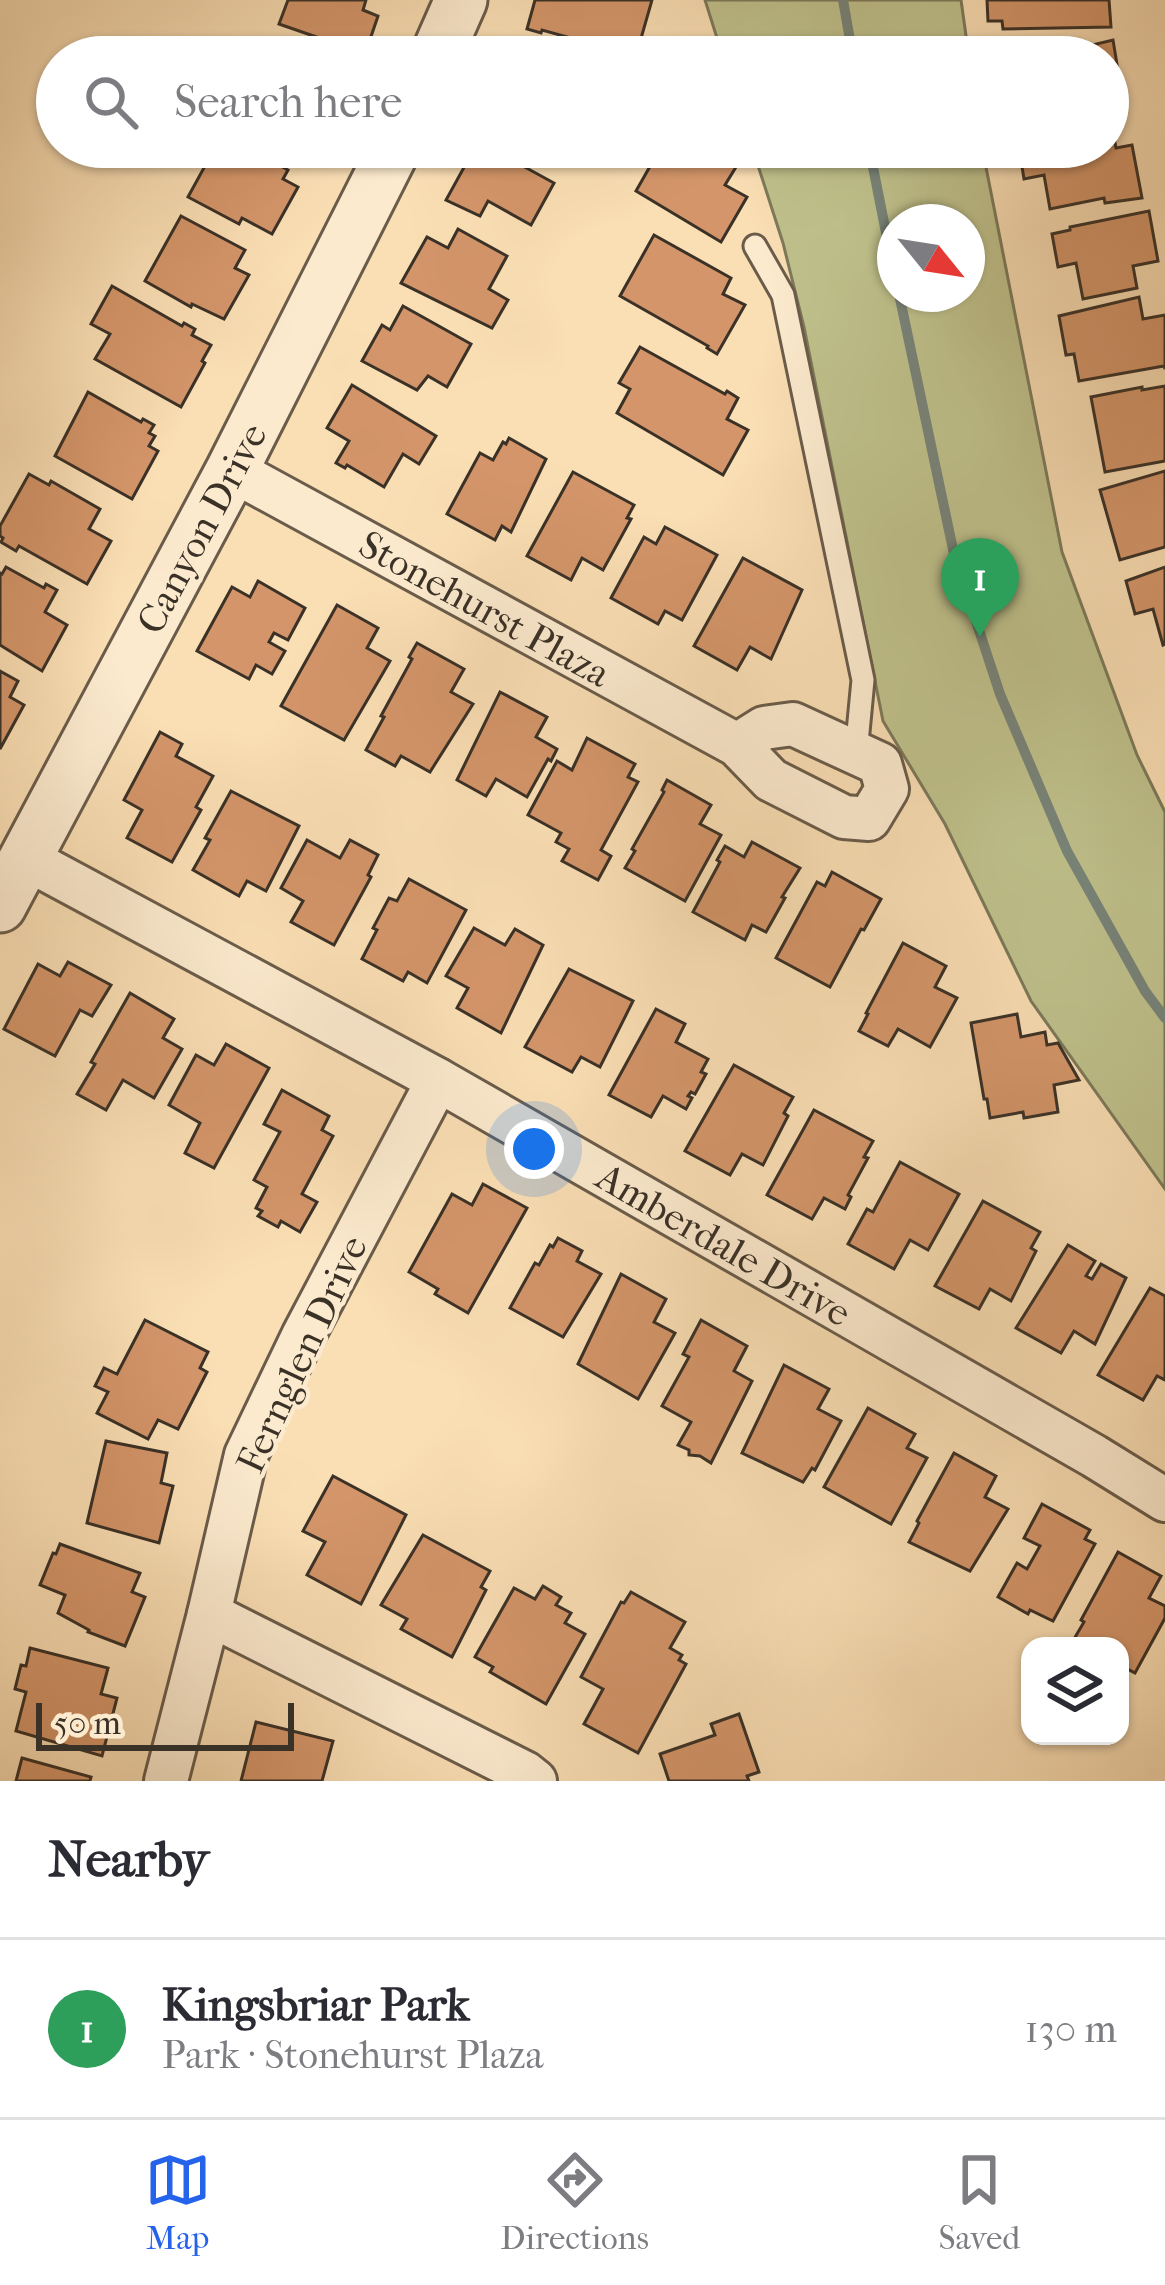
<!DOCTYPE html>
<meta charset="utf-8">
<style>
body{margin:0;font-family:"IM FELL French Canon",serif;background:#f2f2f3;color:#2b2b33}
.controls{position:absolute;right:36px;bottom:36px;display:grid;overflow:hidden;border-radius:24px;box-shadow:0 3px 9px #0004}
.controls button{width:108px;height:108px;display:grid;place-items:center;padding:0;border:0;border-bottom:3px solid #e1e1e2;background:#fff;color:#2b2b33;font:60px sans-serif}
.compass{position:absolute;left:877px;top:204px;width:108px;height:108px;border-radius:50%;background:#fff;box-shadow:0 3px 9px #0004;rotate:120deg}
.scale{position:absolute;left:36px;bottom:30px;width:258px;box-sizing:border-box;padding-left:12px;border:6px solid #3a3127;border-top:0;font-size:33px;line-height:42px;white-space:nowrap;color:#3a3127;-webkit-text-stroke:9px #fceace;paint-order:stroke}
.you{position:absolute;left:534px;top:1149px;width:42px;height:42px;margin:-30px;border:9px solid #fff;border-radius:50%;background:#1a73e8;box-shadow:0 0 0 18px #1a73e833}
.badge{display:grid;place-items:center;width:78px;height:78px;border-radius:50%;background:#2563eb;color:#fff;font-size:39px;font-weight:700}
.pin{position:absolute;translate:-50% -99px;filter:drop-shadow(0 3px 6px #0008)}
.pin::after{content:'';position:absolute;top:63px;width:42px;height:36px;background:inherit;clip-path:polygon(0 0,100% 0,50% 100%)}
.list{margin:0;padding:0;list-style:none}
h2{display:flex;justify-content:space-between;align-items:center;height:156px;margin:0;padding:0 48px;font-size:51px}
h2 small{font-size:39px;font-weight:400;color:#7c7c81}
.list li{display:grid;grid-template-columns:78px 1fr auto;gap:36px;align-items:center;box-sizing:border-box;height:180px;padding:0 48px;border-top:3px solid #e1e1e2}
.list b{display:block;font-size:45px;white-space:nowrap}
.list p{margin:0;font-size:39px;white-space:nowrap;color:#7c7c81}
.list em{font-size:39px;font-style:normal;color:#7c7c81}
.icon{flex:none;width:66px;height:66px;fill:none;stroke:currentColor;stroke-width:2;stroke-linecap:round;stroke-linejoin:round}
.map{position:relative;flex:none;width:1165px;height:1781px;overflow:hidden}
.search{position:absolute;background:#fff;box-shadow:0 3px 9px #0004;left:36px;right:36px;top:36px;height:132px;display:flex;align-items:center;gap:30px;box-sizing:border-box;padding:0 42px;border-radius:66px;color:#7c7c81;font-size:45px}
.sheet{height:336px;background:#fff}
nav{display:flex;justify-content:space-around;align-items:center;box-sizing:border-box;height:168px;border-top:3px solid #e1e1e2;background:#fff;font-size:33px;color:#7c7c81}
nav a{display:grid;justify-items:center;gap:6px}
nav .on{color:#2563eb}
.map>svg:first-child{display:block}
.green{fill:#bfc18c;stroke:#7c795a;stroke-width:3;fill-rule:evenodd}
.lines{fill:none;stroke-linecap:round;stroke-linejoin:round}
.stream{stroke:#77847a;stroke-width:10}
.building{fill:#d39569;stroke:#3a3127;stroke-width:3}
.service-casing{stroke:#6a5c4a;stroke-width:27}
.minor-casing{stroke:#6a5c4a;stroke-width:48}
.tertiary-casing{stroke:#6a5c4a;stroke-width:57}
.service{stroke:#fceace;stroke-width:21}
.minor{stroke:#fceace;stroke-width:42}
.tertiary{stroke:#fceace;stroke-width:51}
.labels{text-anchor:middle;stroke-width:9;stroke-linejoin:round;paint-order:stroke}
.street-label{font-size:39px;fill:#3a3127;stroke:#fceace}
</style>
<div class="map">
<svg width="1165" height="1781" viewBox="0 0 1165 1781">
<rect width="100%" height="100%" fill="#fadeb4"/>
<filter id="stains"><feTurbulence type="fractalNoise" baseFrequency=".00167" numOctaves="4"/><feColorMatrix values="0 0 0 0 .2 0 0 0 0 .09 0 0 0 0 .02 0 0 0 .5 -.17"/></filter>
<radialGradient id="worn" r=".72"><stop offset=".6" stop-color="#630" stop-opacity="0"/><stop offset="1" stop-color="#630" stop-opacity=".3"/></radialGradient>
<!-- green -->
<g class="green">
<polygon points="705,0 961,0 969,57 723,57"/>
<path d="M752 147H982L1062 552 1137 755 1165 812V1189L1031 1001 945 824 883 721 804 327 783 243ZM895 222H967V294H895Z"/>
</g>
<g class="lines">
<!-- stream -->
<g class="stream">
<polyline points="843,0 853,57"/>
<polyline points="869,147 895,278"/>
<polyline points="899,294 954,554 1000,694 1067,851 1145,991 1165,1018"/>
</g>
</g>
<!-- building -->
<g class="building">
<polygon points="288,0 366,0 363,10 378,16 364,57 335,57 324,53 328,41 279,24"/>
<polygon points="535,0 652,0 636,56 542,30 541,33 527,29"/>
<polygon points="987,0 1109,0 1111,27 1003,29 1002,21 988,21"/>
<polygon points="1113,40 1122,95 1108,98 1108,57 1077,57 1075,49"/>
<polygon points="1112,127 1116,148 1132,145 1142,198 1105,203 1104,198 1050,209 1044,175 1024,179 1019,148 1108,147 1108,128"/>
<polygon points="211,147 247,147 288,170 283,179 298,187 272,234 242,218 239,224 188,197 205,166 201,164"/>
<polygon points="296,147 318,147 312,158"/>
<polygon points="661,147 700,147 736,167 725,185 747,197 721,242 636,191"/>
<polygon points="490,148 554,183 531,225 488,201 480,216 446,200 473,151 484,157"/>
<polygon points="1149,211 1158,261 1133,266 1137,288 1083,299 1076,263 1058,267 1052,234 1070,230 1070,227"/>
<polygon points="181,216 245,250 235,268 249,275 224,319 192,304 191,307 145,281"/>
<polygon points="458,229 507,256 489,289 508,300 492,328 401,283 427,237 448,248"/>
<polygon points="654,235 731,278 723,294 745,305 717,354 707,348 708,346 620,296"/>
<polygon points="112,286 182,326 184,323 195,329 192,335 211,345 202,361 205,363 181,407 95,359 110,334 91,324"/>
<polygon points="1139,297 1143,319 1165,315 1165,369 1164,366 1079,381 1074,354 1066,355 1059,316"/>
<polygon points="403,306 471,344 447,387 428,376 417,390 362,361 382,325 390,330"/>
<polygon points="640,347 725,394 727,391 738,398 727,419 748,430 723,475 617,413 630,389 619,383"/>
<polygon points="352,385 436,436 419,464 403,454 384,487 347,465 345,468 336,463 349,441 327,428"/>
<polygon points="1165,386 1165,461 1105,472 1091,397 1142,387 1142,390"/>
<polygon points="88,392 141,422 143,419 154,425 149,433 155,436 149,446 158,451 132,499 55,456"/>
<polygon points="509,438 546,459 511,532 502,526 495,540 447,514 480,453 493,460 503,442 506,444"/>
<polygon points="1165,471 1165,547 1120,560 1100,490"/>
<polygon points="573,472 634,505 627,518 631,519 603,570 582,558 571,580 527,556"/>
<polygon points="29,474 49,485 51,481 100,509 89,529 111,541 87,584 19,546 16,551 1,542 3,538 0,536 0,526"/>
<polygon points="665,527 717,555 682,620 665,611 658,624 611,598 644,537 656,544"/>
<polygon points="743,558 802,590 771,659 750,647 737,670 694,646"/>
<polygon points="6,567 44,588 46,584 57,590 45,612 67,625 42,671 0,645 0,573 2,574"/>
<polygon points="1165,567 1165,644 1163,645 1153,609 1135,614 1126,581"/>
<polygon points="258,581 305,608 288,640 274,633 269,642 285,651 272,674 256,665 249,679 197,651 232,587 250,597"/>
<polygon points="337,605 378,628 367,648 390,661 344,740 281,706"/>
<polygon points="417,643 464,669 451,692 473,704 430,772 401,756 395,766 366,750 384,717 381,716 412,659 409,657"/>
<polygon points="0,671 18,681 10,697 24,705 0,749"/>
<polygon points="500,692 547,717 536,737 557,749 551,761 548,759 527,797 496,779 486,796 457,780"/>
<polygon points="160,732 182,744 176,756 213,776 196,807 201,810 172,862 127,838 142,810 124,800"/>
<polygon points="587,738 635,764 628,777 638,782 601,850 611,856 598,880 562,861 569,849 556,842 561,833 528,815 557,761 572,770"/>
<polygon points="667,780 711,805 700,824 721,835 685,901 625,868 635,851 632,849 664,792 662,790"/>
<polygon points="231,791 299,826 266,891 247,881 239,896 193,870 210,840 205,838"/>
<polygon points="307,840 340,858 350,840 378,855 368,875 371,877 334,945 291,922 303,901 281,888"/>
<polygon points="752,842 800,868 782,897 785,898 766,932 752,925 745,940 693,912 720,862 717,860 725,846 744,857"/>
<polygon points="832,872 881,899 864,930 861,929 830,987 776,958 817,882 825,886"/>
<polygon points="409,879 466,910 427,983 408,972 403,981 362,959 377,930 373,928 389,898 397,901"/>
<polygon points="474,928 505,945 515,929 543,945 501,1033 457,1008 468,988 446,976"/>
<polygon points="903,943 946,966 935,987 957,998 930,1047 898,1029 888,1046 859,1031 868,1014 866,1013"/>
<polygon points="68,962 111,985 92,1016 80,1010 55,1056 4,1029 38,964 60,976"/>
<polygon points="569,969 633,1001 600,1067 581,1057 572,1072 525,1047"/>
<polygon points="130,993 174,1019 163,1038 182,1049 154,1098 123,1080 106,1110 77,1094 95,1064 91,1062"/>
<polygon points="656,1009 685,1024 676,1042 708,1059 701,1072 706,1074 695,1094 691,1092 688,1096 692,1098 686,1109 663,1096 651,1117 609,1095"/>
<polygon points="1017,1014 1021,1037 1045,1032 1047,1045 1058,1043 1079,1080 1054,1085 1058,1112 1024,1118 1023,1112 990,1118 987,1099 984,1099 971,1023"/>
<polygon points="226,1044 269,1068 214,1168 185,1153 200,1123 169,1105 196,1055 214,1065"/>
<polygon points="734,1065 793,1097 784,1113 788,1116 763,1165 742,1154 730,1175 685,1151"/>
<polygon points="282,1090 329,1116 322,1130 333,1136 302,1194 317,1202 300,1232 281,1221 278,1227 258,1216 262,1211 256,1208 267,1187 254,1180 280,1132 264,1124"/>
<polygon points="814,1110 873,1141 864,1157 868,1158 848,1195 851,1197 845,1209 824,1198 812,1219 767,1195"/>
<polygon points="900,1162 959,1194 928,1250 910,1240 894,1269 848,1244 867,1209 873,1212"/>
<polygon points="483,1184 527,1208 468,1313 435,1294 438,1289 409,1272 452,1194 472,1205"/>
<polygon points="983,1201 1040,1232 1031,1248 1036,1251 1011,1301 990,1289 979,1309 935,1286"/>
<polygon points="558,1238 582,1251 577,1261 601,1274 563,1337 510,1308 535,1263 539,1265 550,1245 553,1247"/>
<polygon points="1068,1245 1095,1261 1086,1276 1092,1279 1101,1264 1126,1278 1095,1344 1074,1331 1061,1353 1016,1328"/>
<polygon points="621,1274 666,1299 654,1322 675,1333 638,1399 578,1364"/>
<polygon points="1150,1288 1165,1296 1165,1380 1157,1376 1143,1400 1098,1375"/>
<polygon points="145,1320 208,1352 200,1368 207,1372 178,1429 158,1420 148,1439 97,1413 108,1392 95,1386 104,1368 117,1374"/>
<polygon points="701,1320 747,1346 734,1371 752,1381 711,1463 700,1456 689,1455 689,1450 678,1445 691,1422 662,1406 689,1357 683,1354"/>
<polygon points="784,1365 829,1389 818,1409 841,1421 815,1470 812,1468 803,1482 742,1453"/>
<polygon points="868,1408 915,1434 907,1448 927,1458 891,1524 824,1487"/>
<polygon points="106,1441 167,1453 161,1483 173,1486 159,1543 87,1523"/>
<polygon points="954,1453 996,1476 985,1497 1008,1509 970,1571 909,1542 919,1523 917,1521"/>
<polygon points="333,1476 406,1515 361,1604 307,1575 325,1542 303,1531"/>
<polygon points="1042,1504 1090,1530 1085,1539 1095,1544 1053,1621 1030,1610 1028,1614 998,1597 1017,1563 1027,1569 1040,1546 1024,1538"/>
<polygon points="423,1535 490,1571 481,1587 486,1590 452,1657 401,1629 407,1619 381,1605"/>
<polygon points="60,1544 140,1573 132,1592 145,1597 125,1646 88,1632 89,1630 58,1613 65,1595 40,1585 53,1553 56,1554"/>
<polygon points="1118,1552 1161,1576 1149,1598 1165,1606 1165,1618 1135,1673 1120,1665 1120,1646 1086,1646 1074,1639 1084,1622 1081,1620"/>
<polygon points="543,1586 561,1597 556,1605 571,1613 565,1623 585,1634 546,1704 490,1672 493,1667 475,1657 514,1588 535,1599"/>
<polygon points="631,1592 685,1622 670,1648 682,1655 679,1660 686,1664 638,1753 584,1724 603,1689 581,1677 621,1602 624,1603"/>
<polygon points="30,1648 108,1668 101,1694 117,1698 102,1756 16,1731 26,1692 15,1689 21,1665 26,1666"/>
<polygon points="739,1714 759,1772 747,1776 749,1781 669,1781 660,1754 715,1735 711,1724"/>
<polygon points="256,1722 333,1741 322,1781 241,1781"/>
<polygon points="22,1758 91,1777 90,1781 16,1781"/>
</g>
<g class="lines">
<!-- service casing -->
<g class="service-casing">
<polyline id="service" points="755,246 783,295 863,680 856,753"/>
</g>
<!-- minor casing -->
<g class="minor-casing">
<g id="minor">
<polyline points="232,470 737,745 771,780 844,817 869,819 887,789 880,764 793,724 764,728 737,745"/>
<polyline points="25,858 438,1080 1094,1456 1165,1500"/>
<polyline points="209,1614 525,1773 535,1781"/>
<polyline points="166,1781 209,1614 246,1455 303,1336 438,1080"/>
</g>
</g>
<!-- tertiary casing -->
<g class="tertiary-casing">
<g id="tertiary">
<polyline points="436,57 461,0"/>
<polyline points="0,906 232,470 395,147"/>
</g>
</g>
<!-- service -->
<use href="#service" class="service"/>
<!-- minor -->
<use href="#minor" class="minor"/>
<!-- tertiary -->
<use href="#tertiary" class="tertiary"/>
</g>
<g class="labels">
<!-- street labels -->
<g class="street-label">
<text transform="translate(201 528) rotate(-62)" y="14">Canyon Drive</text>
<text transform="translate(485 608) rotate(29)" y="14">Stonehurst Plaza</text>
<text transform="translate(724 1244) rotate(30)" y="14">Amberdale Drive</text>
<text transform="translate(301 1354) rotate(-65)" y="14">Fernglen Drive</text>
</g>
</g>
<rect width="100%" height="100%" filter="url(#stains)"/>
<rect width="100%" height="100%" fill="url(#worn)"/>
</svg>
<div class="controls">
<button><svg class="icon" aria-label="layers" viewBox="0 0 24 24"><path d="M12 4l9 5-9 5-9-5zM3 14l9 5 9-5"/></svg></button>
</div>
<svg class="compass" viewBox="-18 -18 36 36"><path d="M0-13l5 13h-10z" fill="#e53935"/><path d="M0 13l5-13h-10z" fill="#7c7c81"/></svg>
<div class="scale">50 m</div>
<div class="you"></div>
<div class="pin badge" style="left:980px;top:637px;background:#2e9e5b">1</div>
<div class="search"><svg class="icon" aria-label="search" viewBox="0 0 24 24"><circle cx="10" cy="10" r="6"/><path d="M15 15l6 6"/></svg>Search here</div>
</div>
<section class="sheet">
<h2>Nearby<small></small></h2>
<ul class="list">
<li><span class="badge" style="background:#2e9e5b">1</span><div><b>Kingsbriar Park</b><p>Park · Stonehurst Plaza</p></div><em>130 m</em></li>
</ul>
</section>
<nav>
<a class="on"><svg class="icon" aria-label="map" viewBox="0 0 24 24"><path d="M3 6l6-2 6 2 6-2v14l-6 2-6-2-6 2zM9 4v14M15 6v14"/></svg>Map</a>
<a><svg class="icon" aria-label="directions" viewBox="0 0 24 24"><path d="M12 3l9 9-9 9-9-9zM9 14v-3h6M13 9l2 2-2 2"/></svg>Directions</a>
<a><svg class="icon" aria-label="saved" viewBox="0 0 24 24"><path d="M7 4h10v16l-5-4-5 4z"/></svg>Saved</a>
</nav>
